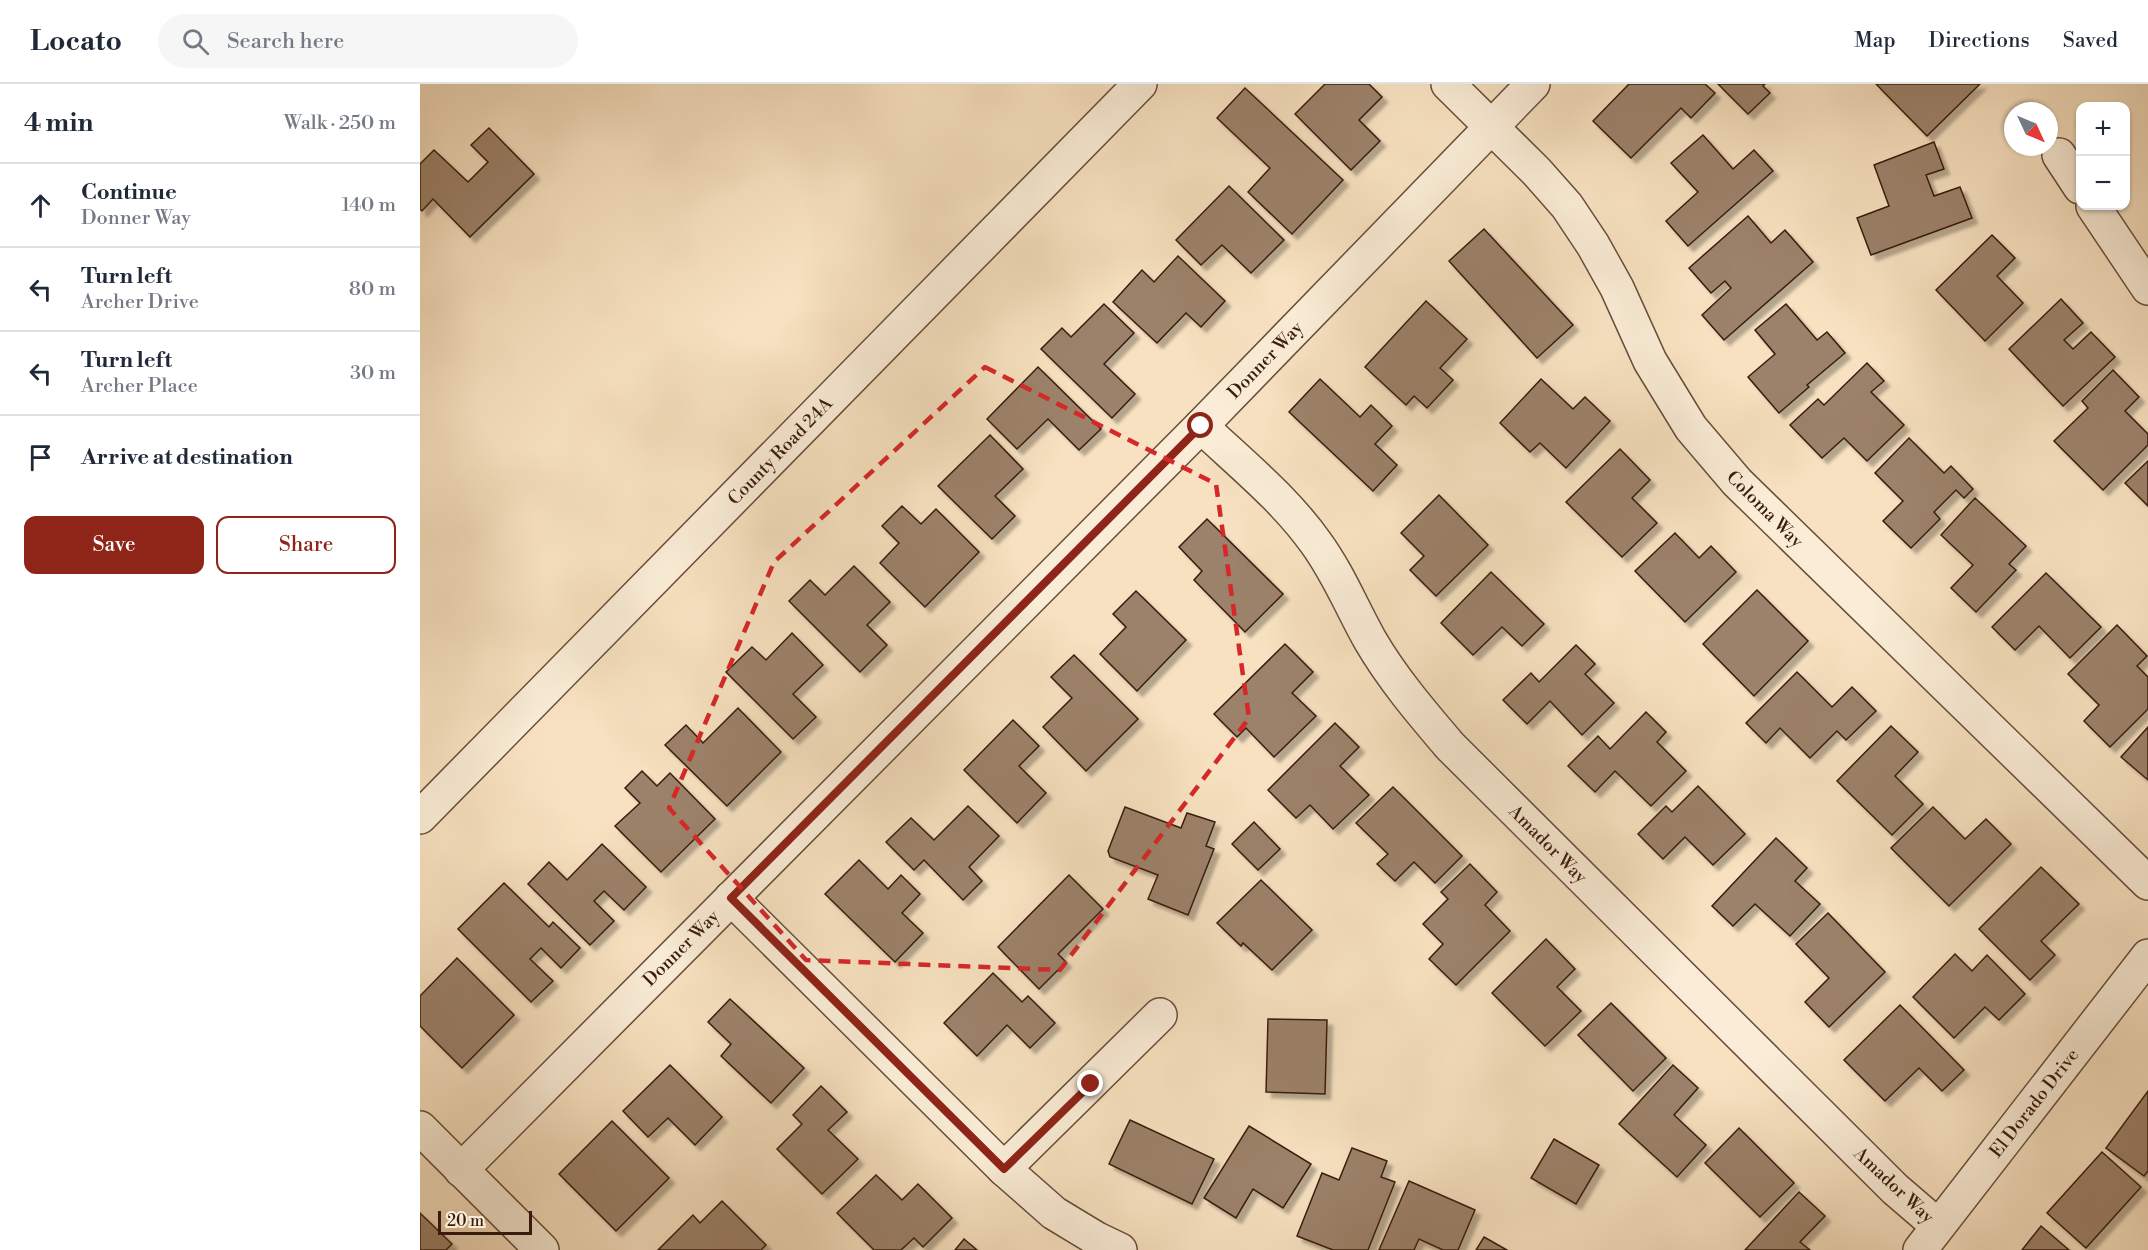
<!DOCTYPE html>
<meta charset="utf-8">
<style>
body{margin:0;font-family:"Libre Bodoni",serif;background:#f6f6f7;color:#1f2937}
.controls{position:absolute;right:18px;top:18px;display:grid;overflow:hidden;border-radius:12px;box-shadow:0 2px 4px #0004}
.controls button{width:54px;height:54px;display:grid;place-items:center;padding:0;border:0;border-bottom:2px solid #e0e1e3;background:#fff;color:#1f2937;font:30px sans-serif}
.compass{position:absolute;left:1584px;top:18px;width:54px;height:54px;border-radius:50%;background:#fff;box-shadow:0 2px 4px #0004;rotate:134deg}
.scale{position:absolute;left:18px;bottom:15px;width:94px;box-sizing:border-box;padding-left:6px;border:3px solid #391c0e;border-top:0;font-size:16px;line-height:21px;white-space:nowrap;color:#391c0e;-webkit-text-stroke:4px #faecd6;paint-order:stroke}
.stop{position:absolute;width:18px;height:18px;margin:-14px;border:4px solid #8f2418;border-radius:50%;background:#fff}
.stop.end{background:#8f2418;border-color:#fff;box-shadow:0 2px 6px #0008}
.list{margin:0;padding:0;list-style:none}
h2{display:flex;justify-content:space-between;align-items:center;height:78px;margin:0;padding:0 24px;font-size:26px}
h2 small{font-size:20px;font-weight:400;color:#747a83}
.list li{display:grid;grid-template-columns:39px 1fr auto;gap:18px;align-items:center;box-sizing:border-box;height:84px;padding:0 24px;border-top:2px solid #e0e1e3}
.list b{display:block;font-size:22px;white-space:nowrap}
.list p{margin:0;font-size:20px;white-space:nowrap;color:#747a83}
.list em{font-size:20px;font-style:normal;color:#747a83}
.actions{display:flex;gap:12px;padding:18px 24px}
.actions a{flex:1;padding:14px 0;border:2px solid #8f2418;border-radius:12px;text-align:center;font-size:21px;color:#8f2418}
.actions .main{background:#8f2418;color:#fff}
.icon{flex:none;width:33px;height:33px;fill:none;stroke:currentColor;stroke-width:2;stroke-linecap:round;stroke-linejoin:round}
.map{position:relative;flex:none;width:1728px;height:1166px;overflow:hidden}
header{display:flex;align-items:center;gap:36px;box-sizing:border-box;height:84px;padding:0 30px;background:#fff;border-bottom:2px solid #e0e1e3}
header strong{font-size:28px}
nav{display:flex;gap:33px;margin-inline-start:auto;font-size:21px}
.search{width:420px;height:54px;background:#f6f6f7;display:flex;align-items:center;gap:15px;box-sizing:border-box;padding:0 21px;border-radius:33px;color:#747a83;font-size:22px}
main{display:flex}
aside{flex:1;background:#fff}
.map>svg:first-child{display:block}
.building{fill:#9c826b;stroke:#391c0e;stroke-width:1.5;filter:url(#shadow)}
.lines{fill:none;stroke-linecap:round;stroke-linejoin:round}
.street-casing{stroke:#684d3a;stroke-width:36}
.street{stroke:#faecd6;stroke-width:33}
.route{stroke:#8f2418;stroke-width:8}
.marked{fill:none;stroke:#d62828;stroke-width:4.5;stroke-dasharray:12 8;stroke-linejoin:round}
.labels{text-anchor:middle;stroke-width:4.5;stroke-linejoin:round;paint-order:stroke}
.street-label{font-size:18px;fill:#391c0e;stroke:#faecd6}
</style>
<header>
<strong>Locato</strong>
<div class="search"><svg class="icon" aria-label="search" viewBox="0 0 24 24"><circle cx="10" cy="10" r="6"/><path d="M15 15l6 6"/></svg>Search here</div>
<nav><a>Map</a><a>Directions</a><a>Saved</a></nav>
</header>
<main>
<aside>
<h2>4 min<small>Walk · 250 m</small></h2>
<ul class="list">
<li><svg class="icon" aria-label="ahead" viewBox="0 0 24 24"><path d="M12 20V5M6 11l6-6 6 6"/></svg><div><b>Continue</b><p>Donner Way</p></div><em>140 m</em></li>
<li><svg class="icon" aria-label="left" viewBox="0 0 24 24"><path d="M17 20v-9H6M10 6l-5 5 5 5"/></svg><div><b>Turn left</b><p>Archer Drive</p></div><em>80 m</em></li>
<li><svg class="icon" aria-label="left" viewBox="0 0 24 24"><path d="M17 20v-9H6M10 6l-5 5 5 5"/></svg><div><b>Turn left</b><p>Archer Place</p></div><em>30 m</em></li>
<li><svg class="icon" aria-label="arrive" viewBox="0 0 24 24"><path d="M6 21V4h12l-3 4 3 4H6"/></svg><div><b>Arrive at destination</b></div></li>
</ul>
<div class="actions"><a class="main">Save</a><a>Share</a></div>
</aside>
<div class="map">
<svg width="1728" height="1166" viewBox="0 0 1728 1166">
<defs>
<filter id="shadow"><feDropShadow dx="5.5" dy="5.5" stdDeviation="1.5" flood-color="#0004"/></filter>
</defs>
<rect width="100%" height="100%" fill="#f7e1c0"/>
<filter id="stains"><feTurbulence type="fractalNoise" baseFrequency=".00333" numOctaves="4"/><feColorMatrix values="0 0 0 0 .2 0 0 0 0 .09 0 0 0 0 .02 0 0 0 .5 -.17"/></filter>
<radialGradient id="worn" r=".72"><stop offset=".6" stop-color="#630" stop-opacity="0"/><stop offset="1" stop-color="#630" stop-opacity=".3"/></radialGradient>
<!-- building -->
<g class="building">
<polygon points="905,0 949,0 962,13 939,36 960,57 931,86 875,30"/>
<polygon points="1209,0 1285,0 1295,9 1271,34 1261,24 1211,74 1173,37"/>
<polygon points="1298,0 1345,0 1343,2 1350,9 1328,30"/>
<polygon points="1456,0 1560,0 1507,52"/>
<polygon points="825,4 923,96 872,150 828,108 850,84 797,34"/>
<polygon points="69,44 114,90 50,153 13,115 2,127 0,125 0,80 14,66 48,98 68,78 51,61"/>
<polygon points="1283,51 1313,85 1334,66 1353,87 1268,162 1246,137 1278,108 1251,79"/>
<polygon points="1514,58 1524,85 1506,91 1514,112 1540,103 1552,134 1451,171 1437,134 1469,122 1454,81"/>
<polygon points="809,102 864,156 831,189 802,161 781,181 756,156"/>
<polygon points="1328,132 1351,159 1365,146 1393,178 1304,256 1282,231 1311,204 1305,197 1291,209 1269,184"/>
<polygon points="1064,145 1153,241 1117,274 1029,177"/>
<polygon points="1572,151 1595,174 1577,192 1603,219 1565,257 1516,206"/>
<polygon points="758,172 805,217 781,243 766,229 737,259 693,218 722,186 734,198"/>
<polygon points="1641,215 1663,239 1644,256 1653,265 1671,248 1695,273 1643,322 1589,265"/>
<polygon points="1006,217 1047,255 1020,284 1033,296 1007,324 994,312 986,321 945,283"/>
<polygon points="684,220 714,249 684,280 715,310 692,334 621,265 642,244 651,253"/>
<polygon points="1366,220 1397,256 1407,248 1425,269 1387,301 1389,303 1359,329 1328,293 1355,270 1335,246"/>
<polygon points="1447,279 1464,297 1451,308 1484,341 1447,377 1424,354 1402,374 1370,341 1398,315 1404,321"/>
<polygon points="618,283 681,345 659,366 628,335 597,365 567,335"/>
<polygon points="1693,286 1719,313 1705,327 1728,350 1728,361 1683,406 1634,357 1668,324 1662,317"/>
<polygon points="900,295 940,333 951,321 972,342 955,360 977,381 953,407 869,328"/>
<polygon points="1121,295 1153,325 1165,313 1190,337 1146,384 1120,359 1110,368 1080,339"/>
<polygon points="570,351 603,385 575,412 595,432 572,455 518,402"/>
<polygon points="1489,354 1524,389 1531,382 1553,405 1544,414 1536,406 1514,428 1520,435 1491,464 1463,437 1483,417 1455,389"/>
<polygon points="1200,365 1230,396 1212,414 1237,439 1202,473 1146,418"/>
<polygon points="1728,377 1728,422 1705,399"/>
<polygon points="1019,411 1068,461 1016,512 990,486 1004,472 981,449"/>
<polygon points="1555,414 1606,462 1589,480 1596,486 1556,528 1531,504 1553,481 1521,451"/>
<polygon points="482,422 501,440 516,425 559,468 505,523 460,479 479,459 462,442"/>
<polygon points="787,435 863,510 825,548 774,496 782,487 759,463"/>
<polygon points="1255,449 1279,474 1291,462 1316,488 1265,538 1215,487"/>
<polygon points="434,482 470,518 447,541 467,561 440,588 369,517 390,496 405,511"/>
<polygon points="1071,488 1124,540 1102,562 1082,543 1053,571 1021,539"/>
<polygon points="1626,489 1681,543 1650,574 1619,542 1595,566 1572,543"/>
<polygon points="1337,506 1388,557 1334,612 1283,560"/>
<polygon points="716,507 766,556 717,607 680,570 706,543 693,530"/>
<polygon points="1697,541 1727,572 1717,582 1728,593 1728,625 1690,663 1664,637 1679,621 1648,590"/>
<polygon points="372,549 403,581 373,610 396,633 373,655 306,588 332,563 346,576"/>
<polygon points="865,560 893,588 872,609 896,632 854,673 826,644 817,653 794,630"/>
<polygon points="1156,561 1175,580 1165,590 1194,619 1162,651 1130,617 1107,640 1083,616 1111,589 1119,598"/>
<polygon points="654,571 718,635 666,687 623,643 652,614 631,593"/>
<polygon points="1377,588 1412,623 1432,603 1456,627 1426,656 1417,647 1390,674 1360,644 1346,659 1326,639"/>
<polygon points="318,624 361,668 307,722 245,661 266,641 283,659"/>
<polygon points="1226,628 1246,648 1237,658 1266,687 1231,722 1195,687 1175,708 1148,682 1178,652 1190,665"/>
<polygon points="593,636 619,662 599,682 626,709 597,739 544,686"/>
<polygon points="915,639 939,663 920,682 949,711 913,745 890,721 876,734 848,706"/>
<polygon points="1471,642 1498,668 1475,692 1503,720 1472,751 1417,697"/>
<polygon points="1728,643 1728,696 1701,673"/>
<polygon points="222,687 237,702 250,689 295,735 241,788 195,742 220,719 205,704"/>
<polygon points="1278,702 1325,750 1293,781 1265,753 1243,775 1218,750 1246,722 1252,728"/>
<polygon points="973,703 1042,772 1015,799 994,778 975,797 957,780 968,770 936,739"/>
<polygon points="548,722 579,752 549,783 562,797 543,816 504,776 494,786 466,758 491,734 514,756"/>
<polygon points="705,723 761,744 767,729 795,738 786,762 794,765 768,831 728,815 738,791 690,773 688,767"/>
<polygon points="1513,723 1545,755 1566,735 1591,760 1529,822 1471,764"/>
<polygon points="834,738 860,765 838,786 812,760"/>
<polygon points="1356,754 1387,784 1375,797 1400,820 1370,852 1335,820 1313,842 1292,822"/>
<polygon points="182,760 226,803 204,826 184,807 174,817 194,837 170,861 108,800 129,778 147,796"/>
<polygon points="439,776 468,805 481,791 500,810 482,829 503,849 475,878 405,810"/>
<polygon points="1050,780 1077,808 1065,821 1090,847 1036,901 1009,875 1023,860 1003,840 1028,815 1021,808"/>
<polygon points="1621,783 1659,820 1621,857 1635,871 1610,896 1559,845"/>
<polygon points="649,791 683,825 638,870 646,878 619,905 578,863"/>
<polygon points="841,796 892,846 852,886 823,859 821,862 797,839"/>
<polygon points="84,799 129,843 133,838 160,864 141,884 121,864 110,875 133,897 111,918 38,845"/>
<polygon points="1408,829 1465,888 1409,943 1385,918 1409,894 1376,860"/>
<polygon points="1126,855 1155,885 1137,903 1161,927 1125,962 1072,909"/>
<polygon points="1535,870 1552,887 1567,871 1605,910 1579,936 1565,923 1534,954 1493,913"/>
<polygon points="37,874 94,931 42,984 0,942 0,912"/>
<polygon points="573,889 602,918 608,912 635,939 610,964 587,941 557,972 524,939"/>
<polygon points="310,915 384,984 351,1019 301,972 311,960 288,938"/>
<polygon points="1191,919 1246,974 1213,1007 1158,951"/>
<polygon points="1480,921 1544,986 1522,1007 1499,984 1465,1017 1424,976"/>
<polygon points="848,935 907,936 905,1010 846,1008"/>
<polygon points="250,981 302,1033 275,1061 248,1034 228,1053 203,1027"/>
<polygon points="1253,981 1278,1004 1254,1031 1286,1061 1257,1093 1199,1040"/>
<polygon points="401,1002 427,1028 408,1046 438,1075 402,1110 357,1065 382,1040 373,1031"/>
<polygon points="1728,1007 1728,1087 1724,1092 1686,1064"/>
<polygon points="710,1036 794,1075 772,1120 689,1080"/>
<polygon points="192,1037 249,1094 196,1147 139,1090"/>
<polygon points="829,1042 891,1080 863,1124 833,1105 816,1134 784,1114"/>
<polygon points="1319,1044 1374,1099 1340,1133 1285,1079"/>
<polygon points="1134,1055 1179,1081 1156,1120 1111,1094"/>
<polygon points="932,1064 967,1077 961,1093 975,1098 948,1166 913,1166 877,1152 902,1089 919,1096"/>
<polygon points="1682,1068 1721,1103 1666,1164 1627,1129"/>
<polygon points="456,1091 482,1116 498,1100 532,1134 503,1163 494,1154 481,1166 454,1166 417,1129"/>
<polygon points="989,1097 1055,1126 1038,1166 1023,1166 999,1155 994,1166 959,1166"/>
<polygon points="1379,1108 1405,1132 1380,1158 1390,1166 1325,1166"/>
<polygon points="302,1117 346,1161 341,1166 238,1166 273,1131 280,1139"/>
<polygon points="0,1129 32,1160 26,1166 0,1166"/>
<polygon points="1621,1142 1649,1166 1602,1166"/>
<polygon points="1064,1153 1087,1166 1056,1166"/>
<polygon points="544,1155 557,1166 535,1166"/>
</g>
<g class="lines">
<!-- street casing -->
<g class="street-casing">
<g id="street">
<polyline points="1028,0 1116,87 1147,122 1173,161 1197,204 1230,277 1271,344 1317,398 1728,799"/>
<polyline points="1639,71 1660,103"/>
<polyline points="1673,122 1728,204"/>
<path d="M781 342C820 379 865 415 896 459 918 489 932 524 950 556 972 594 1001 628 1030 662L1475 1105 1518 1142"/>
<polyline points="0,733 720,0"/>
<polyline points="311,814 584,1085 634,1129 677,1155 700,1166"/>
<polyline points="0,1044 122,1166"/>
<polyline points="584,1085 740,931"/>
<polyline points="41,1086 781,342 1113,0"/>
<polyline points="1500,1166 1728,872"/>
</g>
</g>
<!-- street -->
<use href="#street" class="street"/>
</g>
<g class="lines">
<!-- route -->
<polyline class="route" points="671,1000 584,1085 311,814 781,342"/>
</g>
<!-- marked area -->
<path class="marked" d="M565 283 796 400 829 634 640 886 386 876 249 724 354 478Z"/>
<g class="labels">
<!-- street labels -->
<g class="street-label">
<text transform="translate(845 276) rotate(-46)" y="6">Donner Way</text>
<text transform="translate(360 367) rotate(-46)" y="6">County Road 24A</text>
<text transform="translate(1345 425) rotate(45)" y="6">Coloma Way</text>
<text transform="translate(1128 760) rotate(45)" y="6">Amador Way</text>
<text transform="translate(261 864) rotate(-45)" y="6">Donner Way</text>
<text transform="translate(1614 1019) rotate(-52)" y="6">El Dorado Drive</text>
<text transform="translate(1474 1101) rotate(43)" y="6">Amador Way</text>
</g>
</g>
<rect width="100%" height="100%" filter="url(#stains)"/>
<rect width="100%" height="100%" fill="url(#worn)"/>
</svg>
<div class="controls">
<button>+</button>
<button>−</button>
</div>
<svg class="compass" viewBox="-18 -18 36 36"><path d="M0-13l5 13h-10z" fill="#e53935"/><path d="M0 13l5-13h-10z" fill="#747a83"/></svg>
<div class="scale">20 m</div>
<div class="stop" style="left:781px;top:342px"></div>
<div class="stop end" style="left:671px;top:1000px"></div>
</div>
</main>
